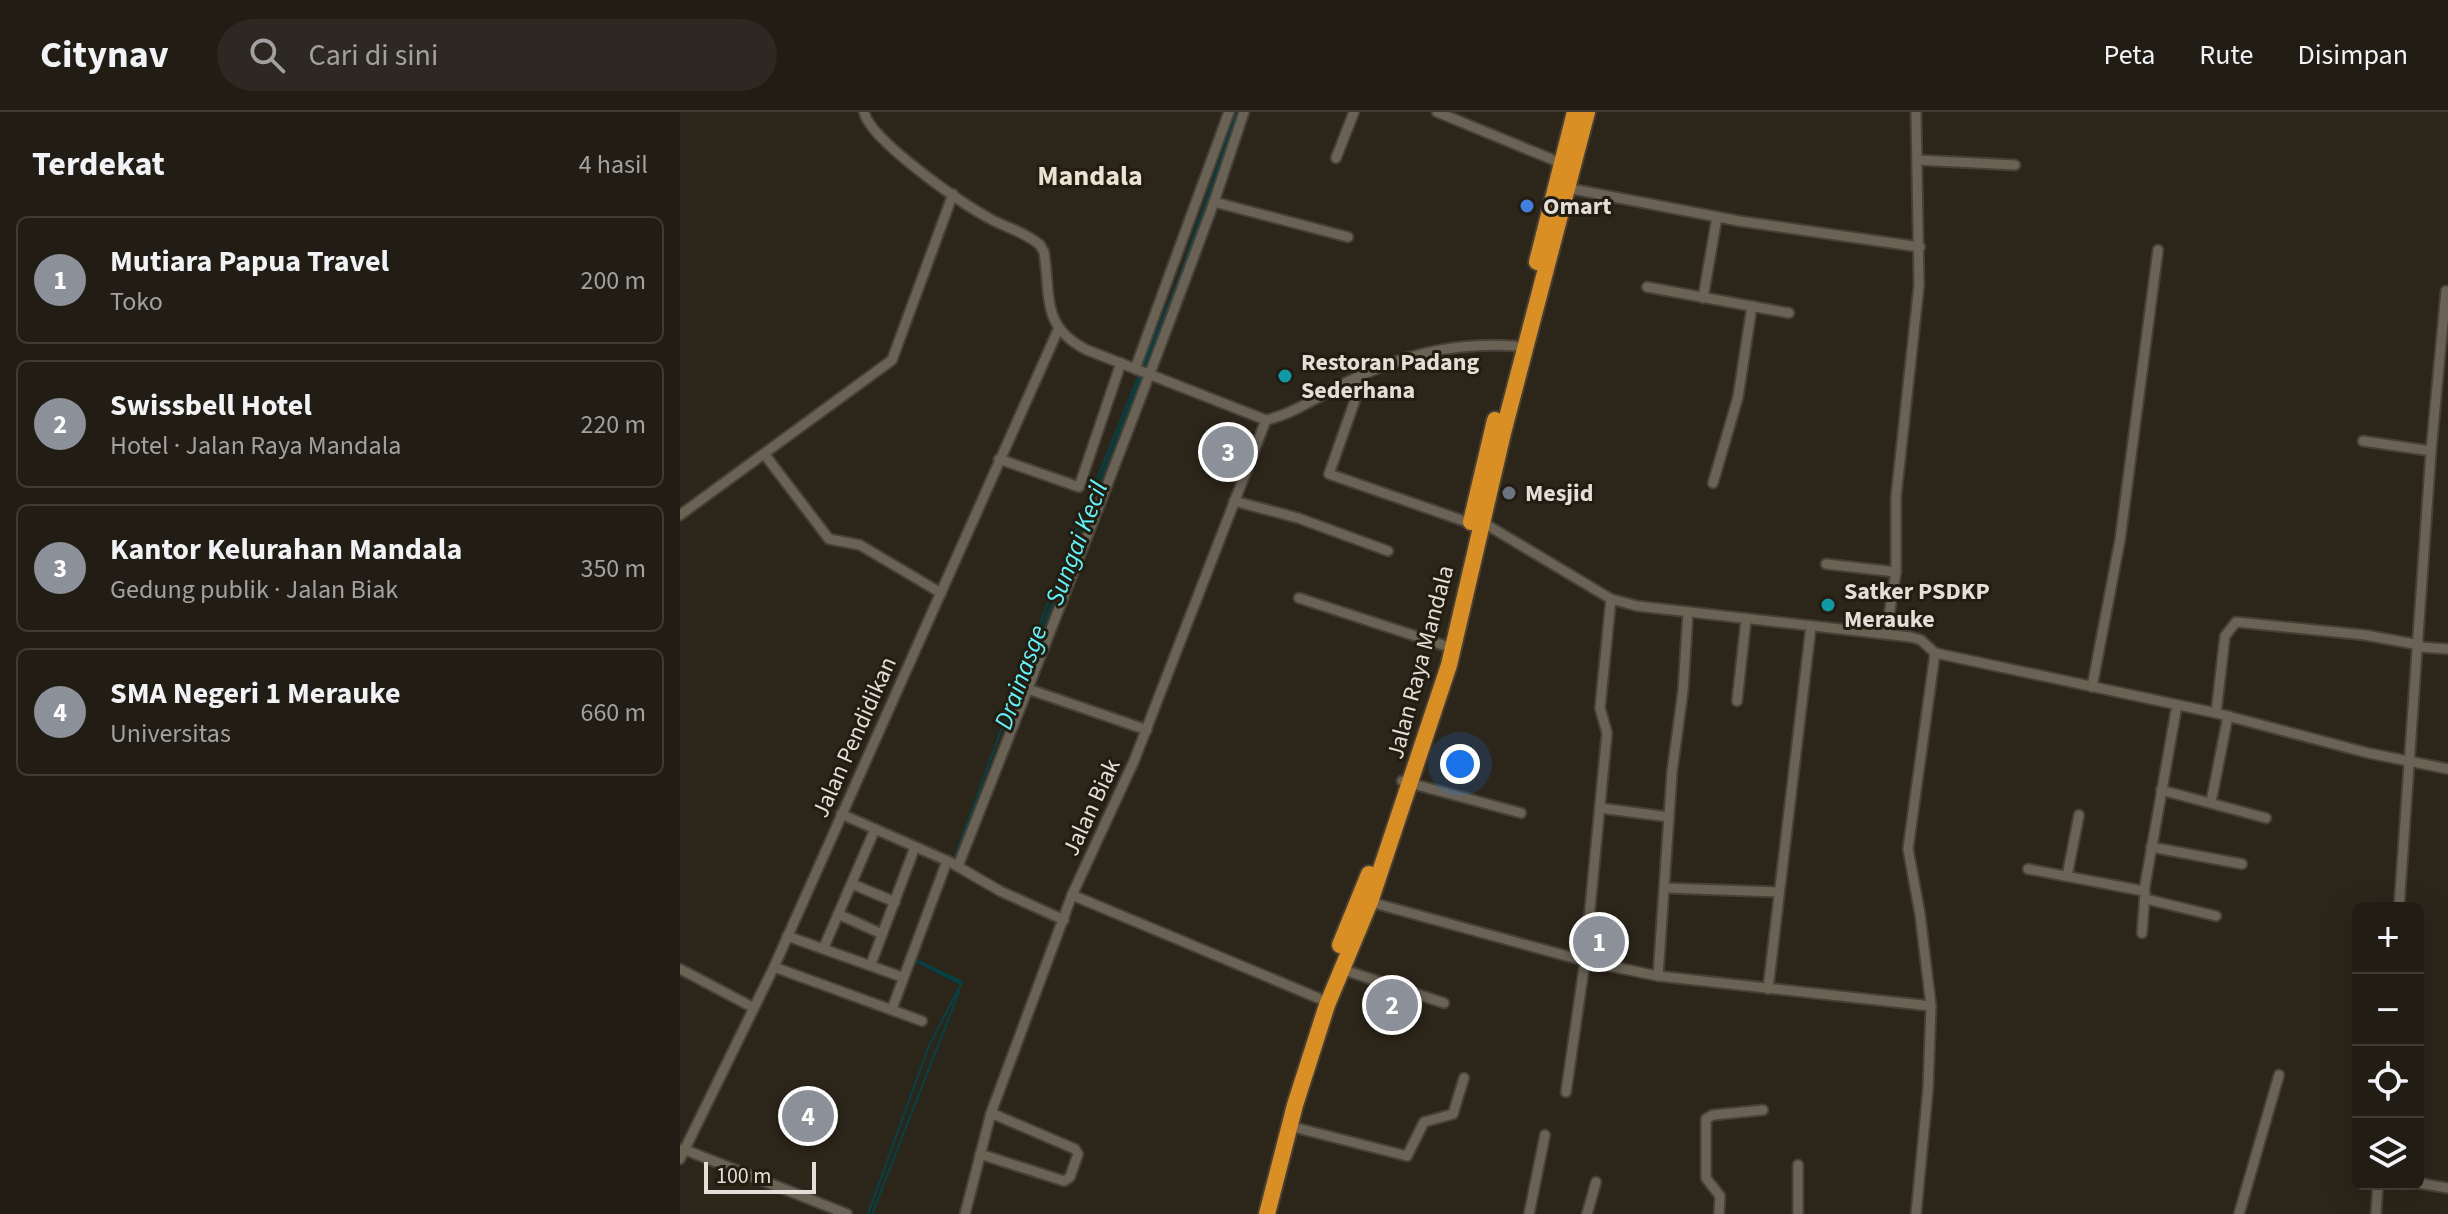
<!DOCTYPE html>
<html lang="id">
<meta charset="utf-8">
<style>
body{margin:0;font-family:"Source Sans 3",sans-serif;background:#2d2922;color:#f1f3f6}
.controls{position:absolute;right:24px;bottom:24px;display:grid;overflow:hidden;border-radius:12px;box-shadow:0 8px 32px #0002}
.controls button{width:72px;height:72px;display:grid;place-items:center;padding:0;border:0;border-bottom:2px solid #3e3a34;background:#211c14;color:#f1f3f6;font:40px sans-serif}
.scale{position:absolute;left:24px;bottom:20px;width:112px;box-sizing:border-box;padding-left:8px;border:4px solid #e3dfd8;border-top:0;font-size:22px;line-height:28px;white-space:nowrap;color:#e3dfd8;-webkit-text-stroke:6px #221c11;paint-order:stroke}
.you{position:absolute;left:780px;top:652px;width:28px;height:28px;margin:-20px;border:6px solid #fff;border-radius:50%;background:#1a73e8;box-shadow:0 0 0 12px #1a73e833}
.badge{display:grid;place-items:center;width:52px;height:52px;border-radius:50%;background:#8c9099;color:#fff;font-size:26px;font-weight:700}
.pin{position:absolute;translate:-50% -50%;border:4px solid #fff;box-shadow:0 2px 8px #0006}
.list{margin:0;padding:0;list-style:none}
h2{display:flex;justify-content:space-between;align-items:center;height:104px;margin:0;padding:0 32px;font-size:34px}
h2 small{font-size:26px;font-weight:400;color:#a2a1a0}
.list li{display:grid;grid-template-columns:52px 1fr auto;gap:24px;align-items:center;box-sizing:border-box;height:128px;margin:0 16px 16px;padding:0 16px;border:2px solid #3e3a34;border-radius:12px}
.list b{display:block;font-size:30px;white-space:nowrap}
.list p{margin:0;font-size:26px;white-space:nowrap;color:#a2a1a0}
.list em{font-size:26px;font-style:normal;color:#a2a1a0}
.icon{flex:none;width:44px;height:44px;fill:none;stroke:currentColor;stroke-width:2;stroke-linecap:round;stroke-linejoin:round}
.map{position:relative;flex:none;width:1768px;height:1102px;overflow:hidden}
header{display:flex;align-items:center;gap:48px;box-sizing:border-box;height:112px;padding:0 40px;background:#211c14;border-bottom:2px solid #3e3a34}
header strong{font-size:38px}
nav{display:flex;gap:44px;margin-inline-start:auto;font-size:28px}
.search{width:560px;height:72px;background:#2d2922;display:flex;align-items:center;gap:20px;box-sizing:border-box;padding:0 28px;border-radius:44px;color:#a2a1a0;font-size:30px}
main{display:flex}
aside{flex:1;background:#211c14}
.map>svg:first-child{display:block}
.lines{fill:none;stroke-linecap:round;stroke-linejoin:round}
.stream{stroke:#014346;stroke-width:2}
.street-casing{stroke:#464038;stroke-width:13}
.highway-casing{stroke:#464038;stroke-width:20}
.street{stroke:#696255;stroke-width:9}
.highway{stroke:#da8f24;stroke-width:16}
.shop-dot{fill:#3f7fe0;stroke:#221c11;stroke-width:3}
.culture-dot{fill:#0f9aa8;stroke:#221c11;stroke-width:3}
.worship-dot{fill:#6b7280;stroke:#221c11;stroke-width:3}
.labels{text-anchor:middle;stroke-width:6;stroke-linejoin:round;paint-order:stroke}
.poi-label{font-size:24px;font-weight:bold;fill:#e3dfd8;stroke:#221c11;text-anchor:start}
.street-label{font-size:24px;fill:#e3dfd8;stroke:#221c11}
.water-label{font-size:26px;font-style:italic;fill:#5df6fd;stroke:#221c11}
.quarter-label{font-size:28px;font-weight:bold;fill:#ebe2d4;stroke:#221c11}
</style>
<header>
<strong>Citynav</strong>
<div class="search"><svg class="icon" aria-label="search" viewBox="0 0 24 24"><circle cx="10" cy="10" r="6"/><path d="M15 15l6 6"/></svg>Cari di sini</div>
<nav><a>Peta</a><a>Rute</a><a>Disimpan</a></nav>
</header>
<main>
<aside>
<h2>Terdekat<small>4 hasil</small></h2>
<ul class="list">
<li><span class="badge">1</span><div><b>Mutiara Papua Travel</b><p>Toko</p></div><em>200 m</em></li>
<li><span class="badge">2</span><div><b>Swissbell Hotel</b><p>Hotel · Jalan Raya Mandala</p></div><em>220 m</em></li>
<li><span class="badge">3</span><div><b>Kantor Kelurahan Mandala</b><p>Gedung publik · Jalan Biak</p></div><em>350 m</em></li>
<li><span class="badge">4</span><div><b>SMA Negeri 1 Merauke</b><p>Universitas</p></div><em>660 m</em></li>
</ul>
</aside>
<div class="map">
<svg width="1768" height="1102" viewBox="0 0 1768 1102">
<rect width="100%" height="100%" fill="#2c251a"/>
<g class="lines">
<!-- stream -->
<g class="stream">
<polyline points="463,254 498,169 557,0"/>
<polyline points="465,255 478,219"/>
<polyline points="325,612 461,264"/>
<polyline points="274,747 371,482 459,263"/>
<polyline points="249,810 270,757"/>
<polyline points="236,849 279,871"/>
<polyline points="188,1102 248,936 282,870 236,848"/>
<polyline points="192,1102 279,880"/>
</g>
<!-- street casing -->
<g class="street-casing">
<g id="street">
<path d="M184 0C190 28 279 89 305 104 323 115 344 119 360 133L364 140C371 185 361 215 407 238L586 308C613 302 641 283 665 271 720 243 774 230 835 234"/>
<polyline points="757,0 881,51"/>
<polyline points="656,46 674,0"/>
<polyline points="1237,48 1335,53"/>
<polyline points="887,76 1059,109 1240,135"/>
<polyline points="534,90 564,0"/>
<polyline points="967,175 1109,201"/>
<polyline points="1023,186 1037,105"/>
<polyline points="455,257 549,0"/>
<polyline points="678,264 674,291 649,362 790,411"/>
<polyline points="1683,329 1751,339"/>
<polyline points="85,343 149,427 180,433 261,481"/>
<polyline points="319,347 399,375 441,251"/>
<polyline points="1033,371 1058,285 1072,194"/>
<polyline points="554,389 618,406 708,439"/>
<polyline points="0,403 212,248 273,82"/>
<polyline points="802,410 931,487 957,494 1231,525 1241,528 1255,541 1228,737 1240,802 1251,894 1248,977 1236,1102"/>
<polyline points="1146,452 1216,460"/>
<polyline points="619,486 763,533"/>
<polyline points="1206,522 1216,460 1216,385 1239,173 1236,0"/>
<polyline points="1740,535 1768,537"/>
<polyline points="1255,541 1536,601 1688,641 1768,657"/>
<polyline points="1412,575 1440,428 1478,138"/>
<polyline points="345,576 467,618"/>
<polyline points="1057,589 1066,508"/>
<polyline points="1536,601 1545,524 1556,510 1685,523 1740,533"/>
<polyline points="722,669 841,701"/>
<polyline points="1481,678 1586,706"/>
<polyline points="1531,690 1548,604"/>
<polyline points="920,696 989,705"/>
<polyline points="161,702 270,750 320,779 384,808"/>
<polyline points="1471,735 1562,752"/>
<path d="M278 754C365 533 452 313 534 90L668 125"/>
<polyline points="1348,757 1464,779 1497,593"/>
<polyline points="1387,764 1399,703"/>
<polyline points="172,772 215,790"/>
<polyline points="986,776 1098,780"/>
<polyline points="392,783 638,886"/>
<polyline points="1466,787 1536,804"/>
<polyline points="690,790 905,849 978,864 1251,894"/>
<polyline points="1719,796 1751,339 1766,179"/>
<polyline points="158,802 202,822"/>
<polyline points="1462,821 1465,781"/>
<polyline points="107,824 222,865"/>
<polyline points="144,835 195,717"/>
<polyline points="191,852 235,735"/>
<polyline points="94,855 242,909"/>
<polyline points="0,857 74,896"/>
<polyline points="661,857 764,891"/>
<polyline points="978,864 992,660 1003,579 1008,501"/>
<polyline points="1088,877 1131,514"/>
<polyline points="212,897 267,749"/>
<polyline points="886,980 905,849 916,734 927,621 920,596 931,487"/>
<polyline points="609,1014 727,1044 744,1010 773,1002 784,966"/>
<polyline points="3,1037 167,1102"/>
<polyline points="300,1042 384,1069 390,1065 398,1042 395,1037 311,1001"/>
<polyline points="0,1047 94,855 378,218"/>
<polyline points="1738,1071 1768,1076"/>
<polyline points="285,1102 311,1001 392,783 454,649 586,308"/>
<polyline points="849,1102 865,1023"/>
<polyline points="907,1102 916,1070"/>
<polyline points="1039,1102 1040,1084 1026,1066 1026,1007 1033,1003 1083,998"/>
<polyline points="1118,1102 1118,1053"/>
<polyline points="1559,1102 1599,963"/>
<polyline points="1696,1102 1698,1072"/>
</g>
</g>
<!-- highway casing -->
<g class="highway-casing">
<g id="highway">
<polyline points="857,150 895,0"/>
<polyline points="791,410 815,308"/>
<polyline points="660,833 689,762"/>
<polyline points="587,1102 615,993 647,893 690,790 769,553 823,321 907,0"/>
</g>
</g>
<!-- street -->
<use href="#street" class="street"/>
<!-- highway -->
<use href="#highway" class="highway"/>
</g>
<!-- markers -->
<circle class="shop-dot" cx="847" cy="94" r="8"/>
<g class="culture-dot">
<circle cx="605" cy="264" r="8"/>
<circle cx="1148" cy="493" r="8"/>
</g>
<circle class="worship-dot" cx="829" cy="381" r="8"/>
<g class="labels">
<!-- poi labels -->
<g class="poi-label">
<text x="863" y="102">Omart</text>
<text x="621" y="258">Restoran Padang<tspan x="621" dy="28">Sederhana</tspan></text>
<text x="845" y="389">Mesjid</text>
<text x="1164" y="487">Satker PSDKP<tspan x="1164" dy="28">Merauke</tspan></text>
</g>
<!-- street labels -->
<g class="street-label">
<text transform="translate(740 550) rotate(-75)" y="8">Jalan Raya Mandala</text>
<text transform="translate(174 625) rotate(-66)" y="8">Jalan Pendidikan</text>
<text transform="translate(411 695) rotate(-65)" y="8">Jalan Biak</text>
</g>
<!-- water labels -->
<g class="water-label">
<text transform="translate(396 431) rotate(-69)" y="9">Sungai Kecil</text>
<text transform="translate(340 565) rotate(-70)" y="9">Drainasge</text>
</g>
<!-- quarter labels -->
<g class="quarter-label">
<text x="410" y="73">Mandala</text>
</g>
</g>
</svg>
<div class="controls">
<button>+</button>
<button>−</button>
<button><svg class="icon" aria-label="locate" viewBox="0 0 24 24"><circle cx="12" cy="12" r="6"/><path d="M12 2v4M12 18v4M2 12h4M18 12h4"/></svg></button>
<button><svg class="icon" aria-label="layers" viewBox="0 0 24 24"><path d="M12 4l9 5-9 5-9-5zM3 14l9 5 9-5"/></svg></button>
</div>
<div class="scale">100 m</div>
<div class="you"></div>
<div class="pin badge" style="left:919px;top:830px">1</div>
<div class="pin badge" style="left:712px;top:893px">2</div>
<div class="pin badge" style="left:548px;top:340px">3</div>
<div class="pin badge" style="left:128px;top:1004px">4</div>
</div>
</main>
